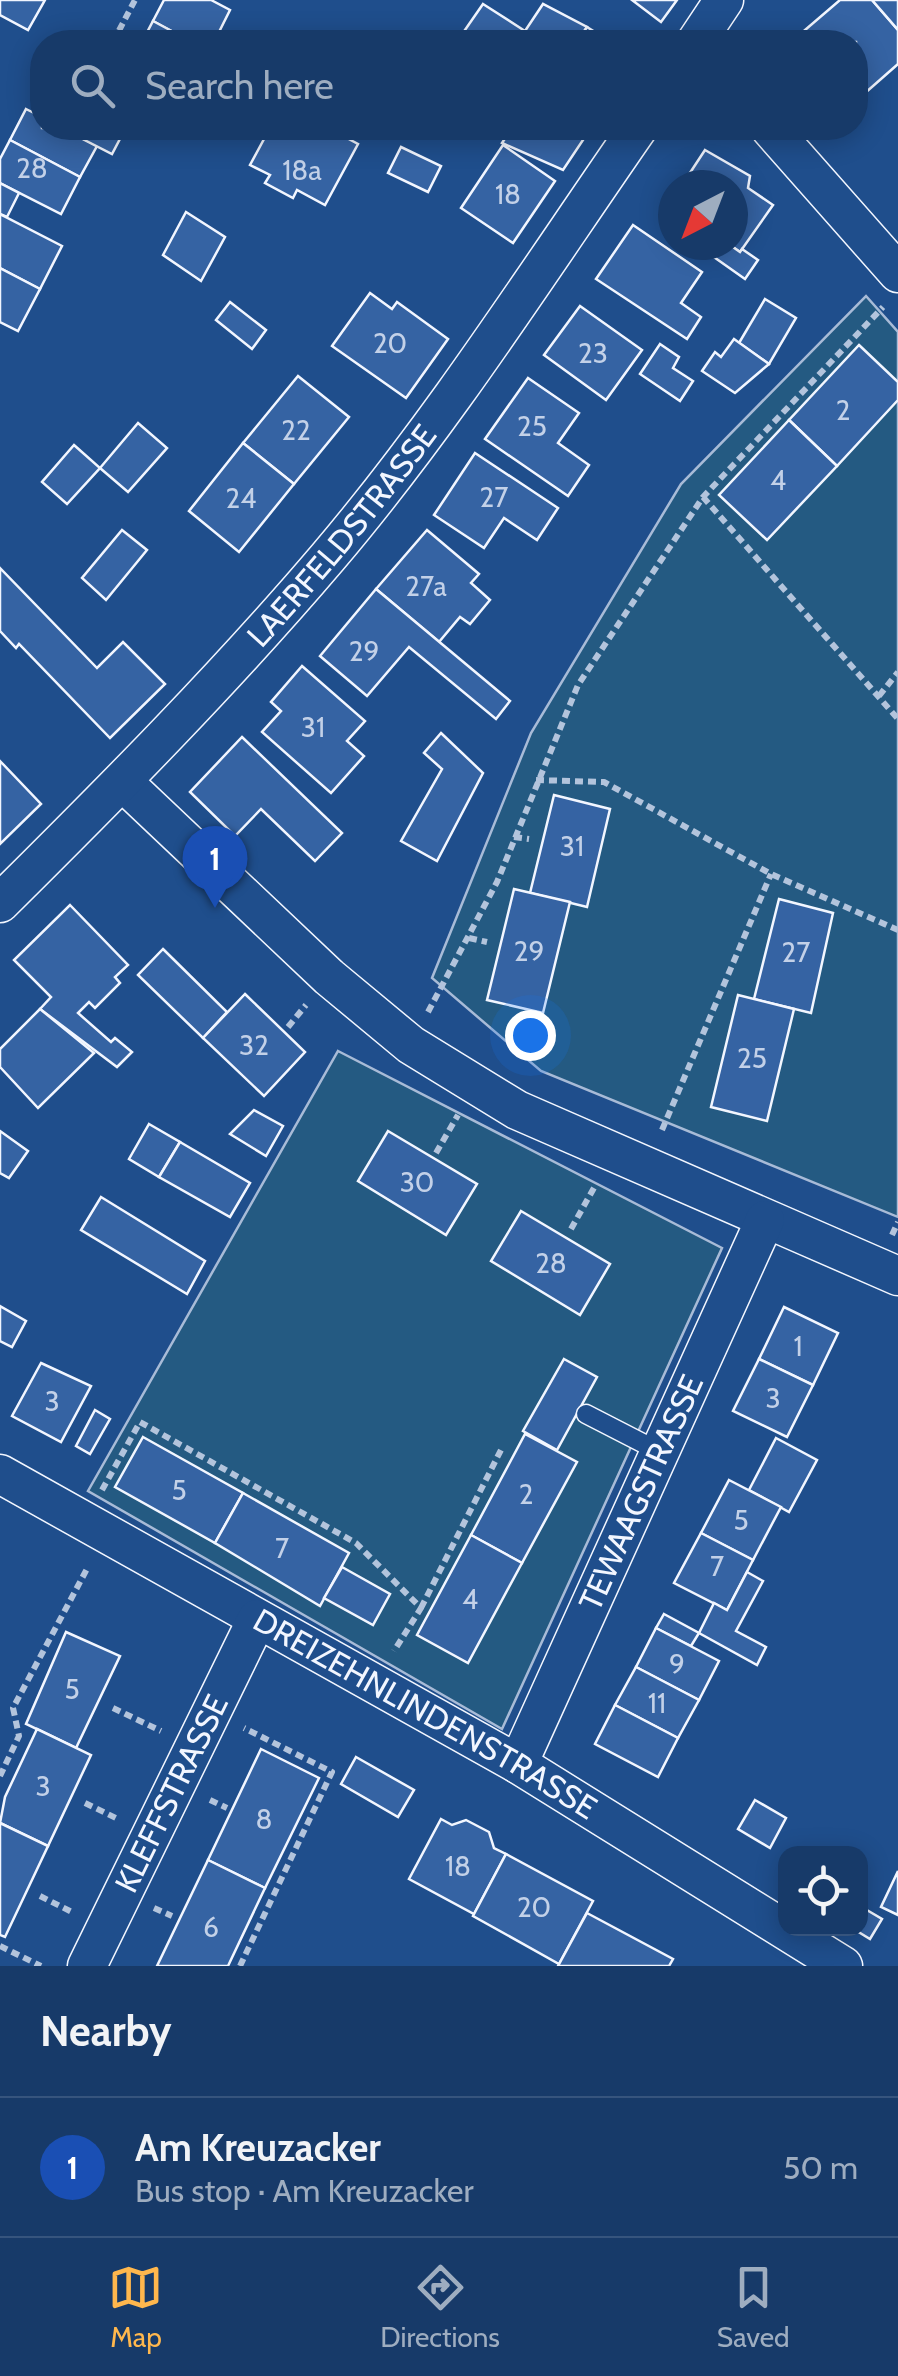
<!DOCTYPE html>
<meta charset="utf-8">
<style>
body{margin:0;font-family:Cabin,sans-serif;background:#244571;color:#f1f3f6}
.controls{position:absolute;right:30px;bottom:30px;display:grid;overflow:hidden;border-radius:20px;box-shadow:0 5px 25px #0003}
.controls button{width:90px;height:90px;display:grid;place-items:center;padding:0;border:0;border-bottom:2px solid #36547d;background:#173a69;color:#f1f3f6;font:50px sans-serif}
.compass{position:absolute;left:658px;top:170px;width:90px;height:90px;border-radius:50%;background:#173a69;box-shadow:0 5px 25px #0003;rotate:222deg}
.you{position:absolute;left:530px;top:1035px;width:35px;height:35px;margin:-25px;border:8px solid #fff;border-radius:50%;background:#1a73e8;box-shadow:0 0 0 15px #1a73e833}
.badge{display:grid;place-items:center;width:65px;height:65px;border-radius:50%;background:#ffb74d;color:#fff;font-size:32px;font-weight:700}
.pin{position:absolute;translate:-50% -82px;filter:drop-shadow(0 2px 5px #0008)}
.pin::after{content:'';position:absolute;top:52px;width:35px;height:30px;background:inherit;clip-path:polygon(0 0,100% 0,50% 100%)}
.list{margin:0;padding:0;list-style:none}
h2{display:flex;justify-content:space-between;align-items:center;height:130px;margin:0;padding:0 40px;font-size:42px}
h2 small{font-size:32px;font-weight:400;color:#9eadc0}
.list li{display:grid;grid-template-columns:65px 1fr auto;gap:30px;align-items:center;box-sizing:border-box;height:140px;padding:0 40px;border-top:2px solid #36547d}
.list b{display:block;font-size:38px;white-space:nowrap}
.list p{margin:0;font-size:32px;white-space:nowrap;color:#9eadc0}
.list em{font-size:32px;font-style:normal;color:#9eadc0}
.icon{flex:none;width:55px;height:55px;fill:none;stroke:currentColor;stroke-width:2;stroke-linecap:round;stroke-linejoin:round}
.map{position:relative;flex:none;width:898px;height:1966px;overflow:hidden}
.search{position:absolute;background:#173a69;box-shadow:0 5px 25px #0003;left:30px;right:30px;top:30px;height:110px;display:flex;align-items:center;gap:25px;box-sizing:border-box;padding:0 35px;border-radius:40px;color:#9eadc0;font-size:38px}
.sheet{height:270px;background:#173a69}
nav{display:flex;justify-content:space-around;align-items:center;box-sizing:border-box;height:140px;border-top:2px solid #36547d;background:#173a69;font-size:28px;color:#9eadc0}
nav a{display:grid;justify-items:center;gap:5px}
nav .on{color:#ffb74d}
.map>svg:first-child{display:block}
.green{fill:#245a82;stroke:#a8bbd7;stroke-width:2.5}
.building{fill:#3563a3;stroke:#f2f6ff;stroke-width:2.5}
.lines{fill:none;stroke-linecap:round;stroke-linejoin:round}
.service-casing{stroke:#f2f6ff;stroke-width:21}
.minor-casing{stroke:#f2f6ff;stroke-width:41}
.path{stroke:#b3c4dc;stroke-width:6;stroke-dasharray:8 5;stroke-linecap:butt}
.service{stroke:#1f4e8c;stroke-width:18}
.minor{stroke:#1f4e8c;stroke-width:38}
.labels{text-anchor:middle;stroke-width:8;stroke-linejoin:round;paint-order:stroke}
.number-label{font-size:28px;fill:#c3d1e8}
.street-label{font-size:32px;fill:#f2f6ff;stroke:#1f4e8c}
</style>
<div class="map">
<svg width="898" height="1966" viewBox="0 0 898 1966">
<rect width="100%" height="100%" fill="#1f4e8c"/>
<!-- green -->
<g class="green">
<polygon points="866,296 898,332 898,1217 541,1071 432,978 531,733 681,484"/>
<polygon points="338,1051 722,1248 502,1729 88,1491"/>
</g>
<!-- building -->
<g class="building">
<polygon points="0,0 45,0 28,30 0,15"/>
<polygon points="164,0 211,0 230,10 214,42 192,42 153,21"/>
<polygon points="632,0 677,0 661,22"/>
<polygon points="840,0 872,0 898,30 898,64 856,101 856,42 791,42"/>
<polygon points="872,0 898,0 898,30"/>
<polygon points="483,4 525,31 543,4 587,27 577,42 458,40"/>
<polygon points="153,21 192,42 142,42"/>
<polygon points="587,27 611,42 577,42"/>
<polygon points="26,109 42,117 42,128 62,128 97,146 80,177 10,140"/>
<polygon points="109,128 122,135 112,154 63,129"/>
<polygon points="270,128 328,128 358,144 325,205 297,190 293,198 265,183 270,175 250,165"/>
<polygon points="512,128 591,128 563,170 502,143"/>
<polygon points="10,140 80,177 61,214 0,183 0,159"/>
<polygon points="503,145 555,181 513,243 461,208"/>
<polygon points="401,147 441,166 428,192 388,173"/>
<polygon points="705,150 750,176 748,188 773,205 740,252 730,245 733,185 682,185"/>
<polygon points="0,183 19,193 7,217 0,214"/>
<polygon points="186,212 225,237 201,281 163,255"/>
<polygon points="0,214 62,246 40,289 0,268"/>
<polygon points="633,225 702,272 681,303 701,317 687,339 596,279"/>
<polygon points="719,245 730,245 740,252 742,249 758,260 745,279 711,255"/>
<polygon points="0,268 40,289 18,331 0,322"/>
<polygon points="370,293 392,309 397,302 448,339 406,398 332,346"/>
<polygon points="765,299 796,318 769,364 739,343"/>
<polygon points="230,302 266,330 252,349 216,320"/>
<polygon points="580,306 642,350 606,400 544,355"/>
<polygon points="734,339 769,364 735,393 702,371 715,352 721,357"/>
<polygon points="660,344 679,357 673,368 693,381 680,401 640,374"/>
<polygon points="859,345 898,382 898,400 837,466 789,420"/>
<polygon points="298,376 349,417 294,484 243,443"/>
<polygon points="528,378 579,413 558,443 589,465 568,496 485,439"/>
<polygon points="789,420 837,466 767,540 719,495"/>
<polygon points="138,423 167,448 128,492 100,468"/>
<polygon points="243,443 294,484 239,552 189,511"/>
<polygon points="74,445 100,468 67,504 42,482"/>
<polygon points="475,453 558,508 537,540 504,518 484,548 434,515"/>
<polygon points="122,530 147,550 106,600 82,578"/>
<polygon points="427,530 479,574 471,583 490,600 470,624 460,617 439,642 376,589"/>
<polygon points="0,568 97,668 123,642 165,684 110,738 19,644 16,648 0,631"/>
<polygon points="376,589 510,701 496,719 409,647 367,696 320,656"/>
<polygon points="302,666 365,721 347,741 364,756 331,793 262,732 281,711 271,702"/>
<polygon points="441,733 483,773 437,861 401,841 442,769 424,753"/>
<polygon points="242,737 342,833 315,861 261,809 235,836 190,792"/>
<polygon points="0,761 41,804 0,844"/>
<polygon points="554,795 610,809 587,907 530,893"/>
<polygon points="514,889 570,902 543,1013 487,1000"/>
<polygon points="779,899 833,913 811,1013 754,999"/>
<polygon points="70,905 128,965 115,977 120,983 95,1008 89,1002 78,1013 111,1042 115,1038 132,1052 117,1067 40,1009 51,997 14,960"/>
<polygon points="163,949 227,1012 203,1038 138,975"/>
<polygon points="245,994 305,1052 264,1096 203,1038"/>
<polygon points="738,995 794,1009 767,1121 711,1107"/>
<polygon points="40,1009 94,1053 38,1108 0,1067 0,1049"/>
<polygon points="254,1110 283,1126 266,1156 230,1134"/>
<polygon points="149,1124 180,1142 159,1177 129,1159"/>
<polygon points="0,1131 28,1151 9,1178 0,1173"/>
<polygon points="388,1131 477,1184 446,1235 358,1181"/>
<polygon points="180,1142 250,1183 230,1217 159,1177"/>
<polygon points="101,1197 205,1261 187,1294 81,1230"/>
<polygon points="521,1211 610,1264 580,1315 491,1261"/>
<polygon points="0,1306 26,1321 12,1347 0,1341"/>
<polygon points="784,1307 838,1333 813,1385 759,1359"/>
<polygon points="564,1359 597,1377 557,1450 523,1431"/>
<polygon points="759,1359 813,1385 787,1437 733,1411"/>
<polygon points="41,1363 91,1386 61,1442 12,1416"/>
<polygon points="95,1410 110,1419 90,1454 76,1446"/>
<polygon points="525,1434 577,1462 522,1563 471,1535"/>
<polygon points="143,1437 243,1493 215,1543 115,1487"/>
<polygon points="776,1438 817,1460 789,1512 749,1490"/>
<polygon points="729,1480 781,1507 753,1560 701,1533"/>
<polygon points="243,1493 349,1553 320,1606 215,1543"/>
<polygon points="701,1533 753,1560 727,1610 674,1583"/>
<polygon points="471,1535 522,1563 468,1663 417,1635"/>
<polygon points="342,1567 390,1594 373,1625 324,1598"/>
<polygon points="747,1572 763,1581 736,1631 766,1647 757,1665 699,1633 714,1603 727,1610"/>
<polygon points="664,1614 699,1633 691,1646 656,1628"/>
<polygon points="656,1628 719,1661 699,1700 636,1667"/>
<polygon points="66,1632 120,1656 76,1748 26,1724"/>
<polygon points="636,1667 699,1700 678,1738 615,1705"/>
<polygon points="615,1705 678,1738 658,1777 595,1744"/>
<polygon points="37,1729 91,1755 48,1846 0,1823 5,1797"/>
<polygon points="261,1749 319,1778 265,1888 208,1860"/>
<polygon points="356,1757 414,1790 398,1817 341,1784"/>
<polygon points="755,1800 786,1818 770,1848 738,1829"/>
<polygon points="441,1819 452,1825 466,1820 489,1832 494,1848 506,1854 474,1914 409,1879"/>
<polygon points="0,1823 48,1846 5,1937 0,1935"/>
<polygon points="506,1854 593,1901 559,1964 473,1916"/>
<polygon points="208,1860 265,1888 228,1966 157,1966"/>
<polygon points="898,1871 898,1915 881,1907"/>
<polygon points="860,1906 882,1919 870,1939 852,1928 860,1928"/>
<polygon points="587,1913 673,1959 669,1966 558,1966"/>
</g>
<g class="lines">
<!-- service casing -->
<g class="service-casing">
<polyline id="service" points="586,1414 660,1452"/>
</g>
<!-- minor casing -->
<g class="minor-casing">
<g id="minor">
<polyline points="696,42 724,0"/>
<polyline points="770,128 898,273"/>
<polyline points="123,782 329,977 411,1045 517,1110 898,1276"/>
<path id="s1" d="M0 903C113 791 225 678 328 557 442 423 538 272 638 128"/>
<path id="s2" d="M0 1474 518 1764 843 1966"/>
<path id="s3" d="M518 1764 765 1220"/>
<path id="s4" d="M87 1966 257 1619"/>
</g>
</g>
<!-- path -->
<g class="path">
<polyline points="113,42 135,0"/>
<polyline points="703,497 898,719"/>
<polyline points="879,696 898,672"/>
<polyline points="536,780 604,782 771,874 898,930"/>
<polyline points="514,837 529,839"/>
<polyline points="469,938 487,942"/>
<polyline points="428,1012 497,882 578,685 703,497 883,307"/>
<polyline points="288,1027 306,1005"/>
<polyline points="662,1130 771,874"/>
<polyline points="436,1153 458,1115"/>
<polyline points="571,1229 595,1186"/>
<polyline points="892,1235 898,1222"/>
<polyline points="102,1490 140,1422 356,1543 421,1608 394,1651"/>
<polyline points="421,1608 503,1446"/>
<polyline points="113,1708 161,1731"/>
<polyline points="0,1776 19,1736 13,1708 88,1567"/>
<polyline points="210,1800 227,1808"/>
<polyline points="85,1803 118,1819"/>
<polyline points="40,1896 72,1912"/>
<polyline points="154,1908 172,1916"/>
<polyline points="0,1946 41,1966"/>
<polyline points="240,1966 332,1772 244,1728"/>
</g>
<!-- service -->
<use href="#service" class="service"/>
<!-- minor -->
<use href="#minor" class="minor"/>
</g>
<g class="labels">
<!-- number labels -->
<g class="number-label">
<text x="32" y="178">28</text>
<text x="302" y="180">18a</text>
<text x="508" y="204">18</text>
<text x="390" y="353">20</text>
<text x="593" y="363">23</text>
<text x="843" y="420">2</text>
<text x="532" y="436">25</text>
<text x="296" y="440">22</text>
<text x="778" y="490">4</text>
<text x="494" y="507">27</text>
<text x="241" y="508">24</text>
<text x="426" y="596">27a</text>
<text x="364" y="661">29</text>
<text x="313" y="737">31</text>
<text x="572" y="856">31</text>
<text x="529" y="961">29</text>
<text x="796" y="962">27</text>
<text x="254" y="1055">32</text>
<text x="752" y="1068">25</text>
<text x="417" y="1192">30</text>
<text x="551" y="1273">28</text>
<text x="798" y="1356">1</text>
<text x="773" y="1408">3</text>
<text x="52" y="1411">3</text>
<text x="179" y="1500">5</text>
<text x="526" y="1504">2</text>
<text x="741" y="1530">5</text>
<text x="282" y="1558">7</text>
<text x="717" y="1576">7</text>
<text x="470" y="1609">4</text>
<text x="677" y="1674">9</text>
<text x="72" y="1699">5</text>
<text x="657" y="1713">11</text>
<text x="43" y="1796">3</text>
<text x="264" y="1829">8</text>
<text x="458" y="1876">18</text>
<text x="534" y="1917">20</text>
<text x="211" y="1937">6</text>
</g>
<!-- street labels -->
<g class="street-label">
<text dy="11" stroke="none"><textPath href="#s1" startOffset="502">LAERFELDSTRASSE</textPath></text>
<text dy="11" stroke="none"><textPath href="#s3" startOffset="298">TEWAAGSTRASSE</textPath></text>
<text dy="11" stroke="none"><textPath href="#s2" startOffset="488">DREIZEHNLINDENSTRASSE</textPath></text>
<text dy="11" stroke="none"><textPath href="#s4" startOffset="192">KLEFFSTRASSE</textPath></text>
</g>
</g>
</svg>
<div class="controls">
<button><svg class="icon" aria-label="locate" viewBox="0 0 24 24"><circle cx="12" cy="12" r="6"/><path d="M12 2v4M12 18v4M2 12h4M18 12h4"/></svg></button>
</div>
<svg class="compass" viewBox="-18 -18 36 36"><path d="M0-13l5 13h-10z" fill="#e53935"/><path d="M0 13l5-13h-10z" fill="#9eadc0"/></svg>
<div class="you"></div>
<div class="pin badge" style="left:215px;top:908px;background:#1a4fb4">1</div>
<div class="search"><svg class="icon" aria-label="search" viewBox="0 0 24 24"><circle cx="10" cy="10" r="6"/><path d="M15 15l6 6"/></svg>Search here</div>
</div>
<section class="sheet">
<h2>Nearby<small></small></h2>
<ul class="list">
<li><span class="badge" style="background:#1a4fb4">1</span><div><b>Am Kreuzacker</b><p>Bus stop · Am Kreuzacker</p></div><em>50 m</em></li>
</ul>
</section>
<nav>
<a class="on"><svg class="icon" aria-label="map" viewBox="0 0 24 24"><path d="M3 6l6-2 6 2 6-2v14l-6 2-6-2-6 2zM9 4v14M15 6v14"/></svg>Map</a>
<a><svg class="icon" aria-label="directions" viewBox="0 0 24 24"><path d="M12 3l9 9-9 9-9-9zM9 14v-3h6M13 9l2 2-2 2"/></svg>Directions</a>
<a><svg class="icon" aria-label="saved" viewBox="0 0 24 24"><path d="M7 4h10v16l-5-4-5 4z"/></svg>Saved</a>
</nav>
